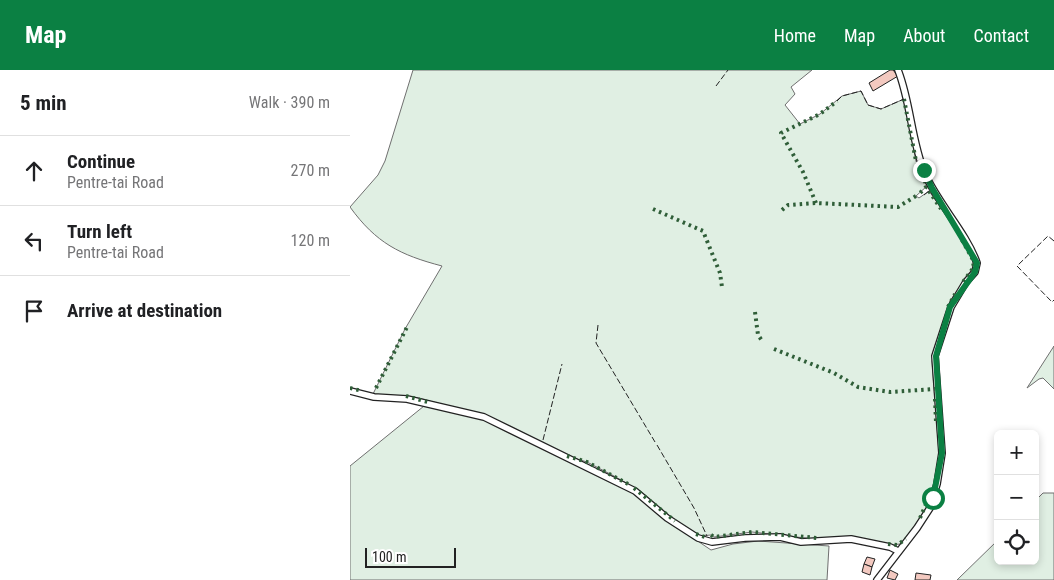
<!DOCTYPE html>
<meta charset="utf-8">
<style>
body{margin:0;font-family:"Roboto Condensed",sans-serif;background:#f2f2f2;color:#202124}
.controls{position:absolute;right:15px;bottom:15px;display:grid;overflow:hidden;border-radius:8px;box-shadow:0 2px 8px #0003}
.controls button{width:45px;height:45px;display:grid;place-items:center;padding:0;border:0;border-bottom:1px solid #e0e0e0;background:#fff;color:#202124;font:25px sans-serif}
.scale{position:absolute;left:15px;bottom:12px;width:91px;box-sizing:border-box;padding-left:5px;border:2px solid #222;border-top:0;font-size:14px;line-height:18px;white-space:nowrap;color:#222;-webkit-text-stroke:4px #fff;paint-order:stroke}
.stop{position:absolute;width:15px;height:15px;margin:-11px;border:4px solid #0b8043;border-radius:50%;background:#fff}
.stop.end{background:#0b8043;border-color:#fff;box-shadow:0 1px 5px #0008}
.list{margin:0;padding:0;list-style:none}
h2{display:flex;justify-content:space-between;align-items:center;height:65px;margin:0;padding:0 20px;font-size:21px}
h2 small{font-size:16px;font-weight:400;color:#757577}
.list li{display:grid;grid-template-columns:32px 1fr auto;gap:15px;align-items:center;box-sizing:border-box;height:70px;padding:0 20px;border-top:1px solid #e0e0e0}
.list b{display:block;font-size:19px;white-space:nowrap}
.list p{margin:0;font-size:16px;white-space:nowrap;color:#757577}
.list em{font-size:16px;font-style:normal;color:#757577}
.icon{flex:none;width:28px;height:28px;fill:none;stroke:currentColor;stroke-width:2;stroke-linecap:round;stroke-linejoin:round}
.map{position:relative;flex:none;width:704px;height:510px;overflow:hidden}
header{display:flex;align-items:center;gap:30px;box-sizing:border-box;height:70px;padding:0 25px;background:#0b8043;color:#fff}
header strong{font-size:24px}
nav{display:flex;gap:28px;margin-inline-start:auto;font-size:18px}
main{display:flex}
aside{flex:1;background:#fff}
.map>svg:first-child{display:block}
.green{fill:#e0efe3;stroke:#6f6f6f}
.building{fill:#f3c9c0;stroke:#222}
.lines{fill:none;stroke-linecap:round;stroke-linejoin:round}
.street-casing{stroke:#222;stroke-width:8}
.street{stroke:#fff;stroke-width:5.5}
.hedge{stroke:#2f5e38;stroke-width:4;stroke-dasharray:2.5 4;stroke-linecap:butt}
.fence{stroke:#222;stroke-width:1;stroke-dasharray:6 2.5;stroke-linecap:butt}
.route{stroke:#0b8043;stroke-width:6}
</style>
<header>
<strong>Map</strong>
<nav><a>Home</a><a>Map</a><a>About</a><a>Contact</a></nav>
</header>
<main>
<aside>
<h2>5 min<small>Walk · 390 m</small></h2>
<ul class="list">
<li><svg class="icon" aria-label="ahead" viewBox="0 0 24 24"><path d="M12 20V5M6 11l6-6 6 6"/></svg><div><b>Continue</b><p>Pentre-tai Road</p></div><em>270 m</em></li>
<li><svg class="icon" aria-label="left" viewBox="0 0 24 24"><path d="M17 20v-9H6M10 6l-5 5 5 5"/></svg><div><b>Turn left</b><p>Pentre-tai Road</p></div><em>120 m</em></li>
<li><svg class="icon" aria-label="arrive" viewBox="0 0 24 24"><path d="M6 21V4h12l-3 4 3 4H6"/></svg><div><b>Arrive at destination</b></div></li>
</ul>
</aside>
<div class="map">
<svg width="704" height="510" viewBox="0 0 704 510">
<rect width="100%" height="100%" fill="#fff"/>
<!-- green -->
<g class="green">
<path d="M63 0H462L441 17 445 24 435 35 450 54 470 44 492 26 511 21 518 35 531 39 554 29 566 91 577 116 566 126 569 128 579 121C595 144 618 170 624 197L600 231 582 291 589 384 584 415 576 438 557 468 550 474 542 475 493 467 464 469 402 462 364 467 361 465 348 466 335 459 290 421 264 406 237 392 217 386 138 346 64 327 23 324 55 259 92 196C50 185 26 173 0 137L28 105 35 91Z"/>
<polygon points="704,276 704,319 693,308 689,309 677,318"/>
<polygon points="74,336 130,348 279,420 321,453 361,480 383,474 408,471 479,476 477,510 0,510 0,396"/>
<polygon points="693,423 704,423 704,510 607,510 648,470 648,491 685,491 685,431"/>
</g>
<!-- building -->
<g class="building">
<polygon points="540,0 543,0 548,6 523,21 519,13"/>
<polygon points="517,487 525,489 522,497 514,494"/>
<polygon points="514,494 522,497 520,505 512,502"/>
<polygon points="540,500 548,504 545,510 537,508"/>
<polygon points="566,503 581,505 580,510 565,510"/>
</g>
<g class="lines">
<!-- street casing -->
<g class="street-casing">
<g id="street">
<polyline points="0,321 24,327 57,329 134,347 285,421 317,448 348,468 362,472 395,468 430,467 451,472 501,469 540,477 548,481"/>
<path d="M527 510 567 458 580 438 587 414 592 383 585 286 601 237 616 212 625 202 627 193C616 162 589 135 575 104 561 70 561 33 548 0"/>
</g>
</g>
<!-- street -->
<use href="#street" class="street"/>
<!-- hedge -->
<g class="hedge">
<polyline points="554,29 566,91 577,116 569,124"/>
<polyline points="579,121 591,139"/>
<polyline points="466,133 453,102 431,63 470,44 487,31"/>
<polyline points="303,139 353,161 370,203 372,217"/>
<polyline points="432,140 438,135 466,133 548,137 566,126 569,128"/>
<polyline points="612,170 622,188 624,197 613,212"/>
<polyline points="598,237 605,224"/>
<polyline points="405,242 408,265 413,272"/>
<polyline points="424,279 484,303 508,317 540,322 585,319"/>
<polyline points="0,318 12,321"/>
<polyline points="26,318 57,257"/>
<polyline points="56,326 81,333"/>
<polyline points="585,329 586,352"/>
<polyline points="217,386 237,392 278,414"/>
<polyline points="284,418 325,451"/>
<polyline points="570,448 583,418"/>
<polyline points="346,464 355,467"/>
<polyline points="361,465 364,467 402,462 467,468"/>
<polyline points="538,474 547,475 556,469"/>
</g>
<!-- fence -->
<g class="fence">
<polyline points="366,16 378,0"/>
<polyline points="487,31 492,26 511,21 518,35 531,39 554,29"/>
<polyline points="574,125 579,121"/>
<polyline points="704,171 698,166 667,196 702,232 704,230"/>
<polyline points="248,255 246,273 305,372"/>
<polyline points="193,370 212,294"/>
<polyline points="307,375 344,438 357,466"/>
</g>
</g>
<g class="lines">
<!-- route -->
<polyline class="route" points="574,100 582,118 627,193 625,202 600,237 586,286 592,383 583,428"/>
</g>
</svg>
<div class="controls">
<button>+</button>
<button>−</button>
<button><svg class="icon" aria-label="locate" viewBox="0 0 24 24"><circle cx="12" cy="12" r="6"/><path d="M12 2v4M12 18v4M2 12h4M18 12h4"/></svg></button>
</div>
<div class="scale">100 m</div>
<div class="stop" style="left:583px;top:428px"></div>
<div class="stop end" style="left:574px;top:100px"></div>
</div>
</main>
